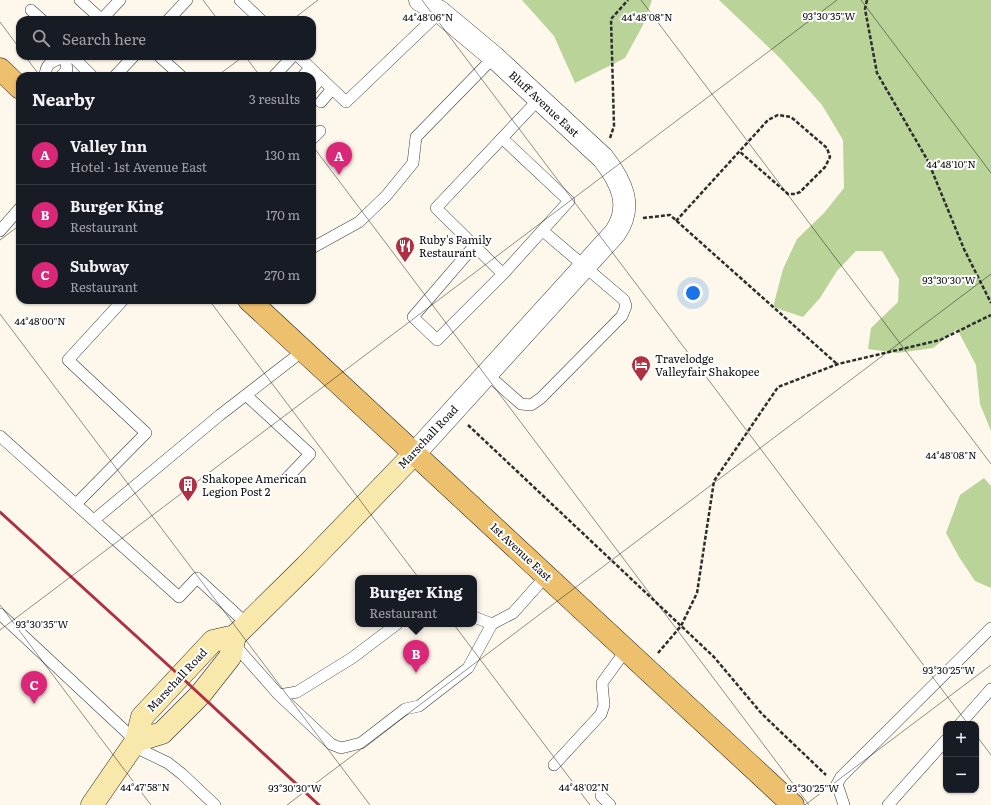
<!DOCTYPE html>
<meta charset="utf-8">
<style>
body{margin:0;font-family:Literata,serif;background:#242831;color:#f1f3f6}
.controls{position:absolute;right:12px;bottom:12px;display:grid;overflow:hidden;border-radius:8px;box-shadow:0 1px 3px #0004}
.controls button{width:36px;height:36px;display:grid;place-items:center;padding:0;border:0;border-bottom:1px solid #363941;background:#171b24;color:#f1f3f6;font:20px sans-serif}
.you{position:absolute;left:693px;top:293px;width:14px;height:14px;margin:-10px;border:3px solid #fff;border-radius:50%;background:#1a73e8;box-shadow:0 0 0 6px #1a73e833}
.badge{display:grid;place-items:center;width:26px;height:26px;border-radius:50%;background:#db2777;color:#fff;font-size:13px;font-weight:700}
.pin{position:absolute;translate:-50% -33px;filter:drop-shadow(0 1px 2px #0008)}
.pin::after{content:'';position:absolute;top:21px;width:14px;height:12px;background:inherit;clip-path:polygon(0 0,100% 0,50% 100%)}
.popup{position:absolute;left:355px;top:575px;width:122px;height:52px;box-sizing:border-box;display:grid;place-content:center;border-radius:8px;background:#171b24;filter:drop-shadow(0 1px 3px #0005);font-size:13px;white-space:nowrap;color:#9ea1a6}
.popup b{font-size:15px;color:#f1f3f6}
.popup::after{content:'';position:absolute;left:50%;top:100%;margin-left:-8px;border:8px solid transparent;border-top-color:#171b24}
.list{margin:0;padding:0;list-style:none}
h2{display:flex;justify-content:space-between;align-items:center;height:52px;margin:0;padding:0 16px;font-size:17px}
h2 small{font-size:13px;font-weight:400;color:#9ea1a6}
.list li{display:grid;grid-template-columns:26px 1fr auto;gap:12px;align-items:center;box-sizing:border-box;height:60px;padding:0 16px;border-top:1px solid #363941}
.list b{display:block;font-size:15px;white-space:nowrap}
.list p{margin:0;font-size:13px;white-space:nowrap;color:#9ea1a6}
.list em{font-size:13px;font-style:normal;color:#9ea1a6}
.icon{flex:none;width:22px;height:22px;fill:none;stroke:currentColor;stroke-width:2;stroke-linecap:round;stroke-linejoin:round}
.map{position:relative;flex:none;width:991px;height:805px;overflow:hidden}
.search{position:absolute;background:#171b24;box-shadow:0 1px 3px #0004;left:16px;top:16px;width:300px;height:44px;display:flex;align-items:center;gap:10px;box-sizing:border-box;padding:0 14px;border-radius:12px;color:#9ea1a6;font-size:15px}
.panel{position:absolute;background:#171b24;box-shadow:0 1px 3px #0004;left:16px;top:72px;width:300px;height:232px;border-radius:12px}
.map>svg:first-child{display:block}
.forest{fill:#b9d399}
.lines{fill:none;stroke-linecap:round;stroke-linejoin:round}
.lane-casing{stroke:#3e3e3e;stroke-width:12}
.street-casing{stroke:#3e3e3e;stroke-width:23}
.secondary-casing{stroke:#2d2d2d;stroke-width:23}
.primary-casing{stroke:#1c1c1c;stroke-width:23}
.path{stroke:#2d2d2d;stroke-width:2.5;stroke-dasharray:4 2;stroke-linecap:butt}
.lane{stroke:#fff;stroke-width:11}
.street{stroke:#fff;stroke-width:22}
.secondary{stroke:#f8e8ab;stroke-width:22}
.primary{stroke:#ecc06c;stroke-width:22}
.rail{stroke:#ae3043;stroke-width:3}
.ticks{fill:none;stroke:#0b0b0b;stroke-width:1;stroke-opacity:0.45}
.labels{text-anchor:middle;stroke-width:4;stroke-linejoin:round;paint-order:stroke}
.street-label{font-size:11px;fill:#0b0b0b;stroke:#fff}
.poi-label{font-size:11px;fill:#0b0b0b;stroke:#fff;text-anchor:start}
.ticks-label{font-size:10px;text-anchor:middle;fill:#0b0b0b;stroke:#fff;stroke-width:4;stroke-linejoin:round;paint-order:stroke}
</style>
<div class="map">
<svg width="991" height="805" viewBox="0 0 991 805">
<rect width="100%" height="100%" fill="#fdf8eb"/>
<!-- forest -->
<g class="forest">
<polygon points="522,0 652,0 643,25 625,58 575,83 554,36"/>
<polygon points="719,0 991,0 991,431 980,404 976,365 957,329 933,348 897,353 868,349 871,328 898,302 899,279 882,251 856,251 837,271 820,298 803,317 773,307 783,269 797,239 824,213 844,188 843,140 822,105 781,59"/>
<polygon points="984,478 991,486 991,588 975,581 959,557 946,533 960,495"/>
</g>
<g class="lines">
<!-- lane casing -->
<g class="lane-casing">
<g id="lane">
<polyline points="80,0 101,19"/>
<polyline points="240,0 261,20"/>
<polyline points="31,10 42,20"/>
<polyline points="101,20 120,0"/>
<polyline points="168,20 187,0"/>
<polyline points="72,56 92,76"/>
<polyline points="159,56 181,76"/>
<polyline points="298,56 346,102 440,12"/>
<path d="M45 76C46 60 55 62 66 56"/>
<polyline points="61,76 67,70 65,57"/>
<polyline points="115,76 134,56"/>
<polyline points="274,76 293,56"/>
<polyline points="303,76 310,68"/>
<polyline points="312,89 321,78"/>
<polyline points="321,102 332,89"/>
<polyline points="502,138 569,201 503,274"/>
<polyline points="312,139 320,131"/>
<polyline points="0,231 20,208"/>
<polyline points="474,246 413,317 437,340 503,274 436,208 539,99"/>
<polyline points="312,248 359,222 386,196 413,163 416,137 494,57"/>
<polyline points="487,374 521,404 531,405 541,398 622,316 626,306 624,300 543,231"/>
<polyline points="246,395 310,454 286,479"/>
<polyline points="0,436 179,597 197,578 247,624"/>
<polyline points="76,504 146,433 68,360 123,300"/>
<polyline points="94,520 220,415 304,350"/>
<polyline points="0,614 136,741"/>
<polyline points="474,617 492,624 513,613 546,576"/>
<polyline points="233,643 279,695 297,692 352,658 397,624"/>
<polyline points="279,695 331,744 341,748 361,743 405,709 419,706 468,668 492,624"/>
<polyline points="960,724 991,689"/>
<polyline points="133,746 168,763 182,774 215,805"/>
<polyline points="554,765 601,714 604,705 602,683 626,650"/>
<polyline points="601,796 610,805"/>
<polyline points="844,805 837,784 841,777 991,628"/>
<polyline points="888,805 946,740"/>
</g>
</g>
<!-- street casing -->
<g class="street-casing">
<path id="street" d="M415 453 615 233C634 206 621 181 603 158L494 57 440 12 420 0"/>
</g>
<!-- secondary casing -->
<g class="secondary-casing">
<g id="secondary">
<polyline points="136,741 162,733 200,695 230,657 235,636"/>
<polyline points="92,805 136,741 142,717 213,641 235,636 306,566 415,453"/>
</g>
</g>
<!-- primary casing -->
<g class="primary-casing">
<g id="primary">
<polyline points="0,69 20,88"/>
<polyline points="249,300 793,805"/>
</g>
</g>
<!-- path -->
<g class="path">
<polyline points="867,0 865,9 877,73 928,161 964,249 991,303"/>
<polyline points="610,138 614,126 611,19 628,0"/>
<polyline points="643,218 670,215 837,364"/>
<polyline points="676,221 768,120 778,115 791,117 827,148 830,157 825,167 800,192 795,194 788,194 739,151"/>
<polyline points="468,425 714,657 762,714 826,775"/>
<polyline points="658,653 681,626 697,593 714,481 778,387 838,364 940,340 991,315"/>
</g>
<!-- lane -->
<use href="#lane" class="lane"/>
<!-- street -->
<use href="#street" class="street"/>
<!-- secondary -->
<use href="#secondary" class="secondary"/>
<!-- primary -->
<use href="#primary" class="primary"/>
<!-- rail -->
<polyline class="rail" points="0,512 180,676 319,805"/>
</g>
<!-- ticks -->
<path class="ticks" d="M203 0 218 20M422 0 968 724M641 0 991 464M861 0 991 173M292 20 318 0M0 22 20 49M25 56 40 76M245 56 260 76M217 76 244 56M312 145 809 805M0 240 20 225M209 300 590 805M0 314 370 805M0 605 151 805M0 630 837 0M976 735 991 755M287 805 991 274M805 805 991 665"/>
<!-- icons -->
<defs>
<g id="restaurant-pin" transform="scale(1)"><path d="M0 17L-7.5 6A9.5 9.5 0 1 1 7.5 6Z" fill="#ae3043" stroke="#fff"/><path d="M-5-6h1v4h1v-4h1v4h1v-4h1v5L-1.5 .5V6h-2V.5L-5-1ZM5-6V6H3V1.5H1.5Q1.5-4 5-6Z" fill="#fff"/></g>
<g id="hotel-pin" transform="scale(1)"><path d="M0 17L-7.5 6A9.5 9.5 0 1 1 7.5 6Z" fill="#ae3043" stroke="#fff"/><path d="M-6-4.5h1.5V1H6V5H4.5V3h-9V5H-6ZM-4 0a1.8 1.8 0 1 1 3.6 0ZM.5 0V-2.5h3Q6-2.5 6 0Z" fill="#fff"/></g>
<g id="building-pin" transform="scale(1)"><path d="M0 17L-7.5 6A9.5 9.5 0 1 1 7.5 6Z" fill="#ae3043" stroke="#fff"/><path d="M-4-6H4V6H1V3H-1V6H-4ZM-2.5-4.3h1.7v1.8h-1.7ZM.8-4.3h1.7v1.8H.8ZM-2.5-1h1.7V.8h-1.7ZM.8-1h1.7V.8H.8Z" fill="#fff"/></g>
</defs>
<g fill-rule="evenodd">
<use href="#restaurant-pin" x="405" y="246"/>
<use href="#hotel-pin" x="641" y="365"/>
<use href="#building-pin" x="188" y="485"/>
</g>
<g class="labels">
<!-- street labels -->
<g class="street-label">
<text transform="translate(544 104) rotate(43)" y="4">Bluff Avenue East</text>
<text transform="translate(428 437) rotate(-47)" y="4">Marschall Road</text>
<text transform="translate(521 552) rotate(43)" y="4">1st Avenue East</text>
<text transform="translate(177 680) rotate(-47)" y="4">Marschall Road</text>
</g>
<!-- poi labels -->
<g class="poi-label">
<text x="419" y="244">Ruby's Family<tspan x="419" dy="13">Restaurant</tspan></text>
<text x="655" y="363">Travelodge<tspan x="655" dy="13">Valleyfair Shakopee</tspan></text>
<text x="202" y="483">Shakopee American<tspan x="202" dy="13">Legion Post 2</tspan></text>
</g>
</g>
<g class="ticks-label">
<text x="829" y="20">93°30'35"W</text>
<text x="428" y="21">44°48'06"N</text>
<text x="647" y="21">44°48'08"N</text>
<text x="951" y="168">44°48'10"N</text>
<text x="949" y="284">93°30'30"W</text>
<text x="40" y="325">44°48'00"N</text>
<text x="951" y="459">44°48'08"N</text>
<text x="42" y="628">93°30'35"W</text>
<text x="949" y="674">93°30'25"W</text>
<text x="145" y="791">44°47'58"N</text>
<text x="584" y="791">44°48'02"N</text>
<text x="295" y="792">93°30'30"W</text>
<text x="813" y="792">93°30'25"W</text>
</g>
</svg>
<div class="controls">
<button>+</button>
<button>−</button>
</div>
<div class="you"></div>
<div class="pin badge" style="left:339px;top:175px">A</div>
<div class="pin badge" style="left:416px;top:673px">B</div>
<div class="popup"><b>Burger King</b>Restaurant</div>
<div class="pin badge" style="left:34px;top:704px">C</div>
<div class="search"><svg class="icon" aria-label="search" viewBox="0 0 24 24"><circle cx="10" cy="10" r="6"/><path d="M15 15l6 6"/></svg>Search here</div>
<section class="panel">
<h2>Nearby<small>3 results</small></h2>
<ul class="list">
<li><span class="badge">A</span><div><b>Valley Inn</b><p>Hotel · 1st Avenue East</p></div><em>130 m</em></li>
<li><span class="badge">B</span><div><b>Burger King</b><p>Restaurant</p></div><em>170 m</em></li>
<li><span class="badge">C</span><div><b>Subway</b><p>Restaurant</p></div><em>270 m</em></li>
</ul>
</section>
</div>
